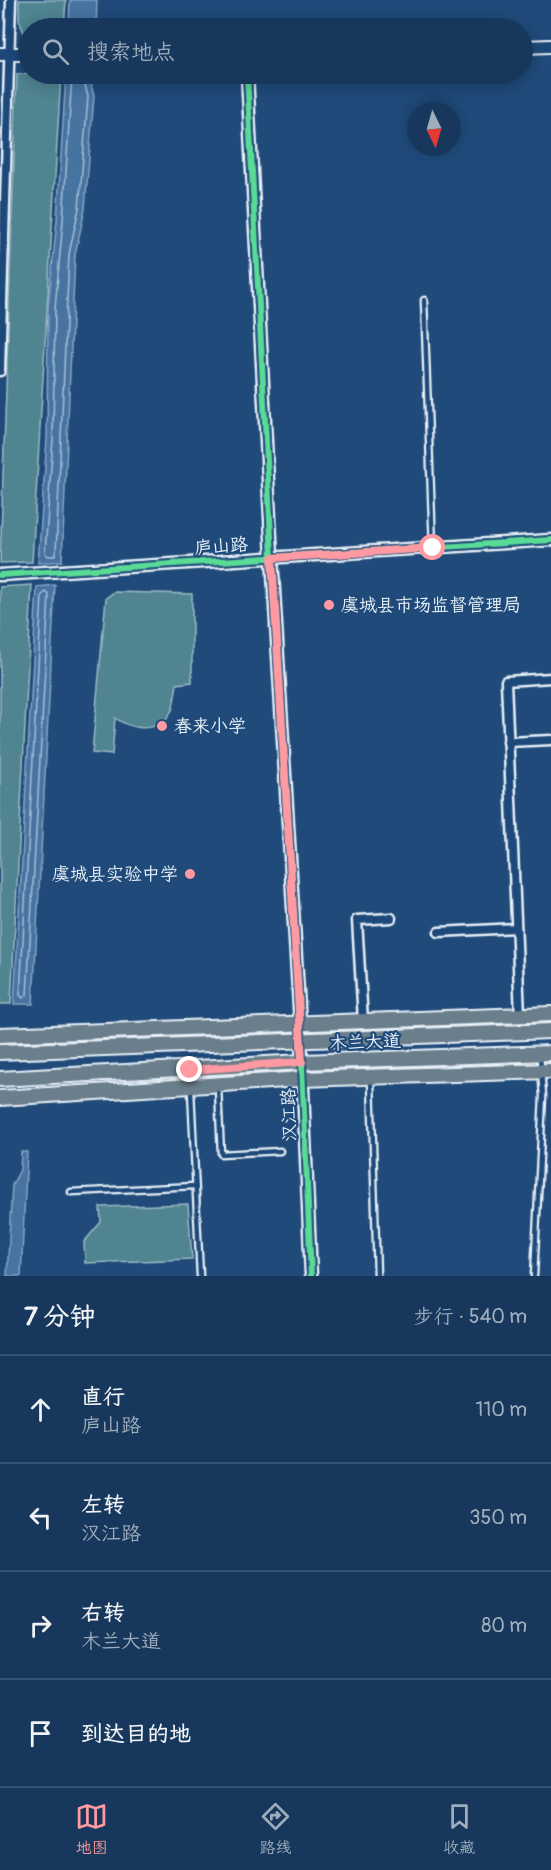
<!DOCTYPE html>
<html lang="zh">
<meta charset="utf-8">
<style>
body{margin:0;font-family:Pangolin,"LXGW WenKai TC",sans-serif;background:#244365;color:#f1f3f6}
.compass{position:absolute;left:407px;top:102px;width:54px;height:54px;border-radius:50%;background:#17385c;box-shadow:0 3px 15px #0003;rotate:175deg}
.stop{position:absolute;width:18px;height:18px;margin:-14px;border:4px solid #ff9aa2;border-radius:50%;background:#fff}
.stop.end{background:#ff9aa2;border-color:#fff;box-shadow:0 2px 6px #0008}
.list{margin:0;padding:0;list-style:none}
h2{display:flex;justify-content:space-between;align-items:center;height:78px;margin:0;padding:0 24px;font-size:26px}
h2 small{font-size:20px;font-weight:400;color:#9eacbb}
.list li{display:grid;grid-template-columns:39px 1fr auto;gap:18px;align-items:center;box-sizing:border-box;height:108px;padding:0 24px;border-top:2px solid #365272}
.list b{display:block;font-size:22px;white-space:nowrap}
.list p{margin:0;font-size:20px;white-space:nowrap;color:#9eacbb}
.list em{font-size:20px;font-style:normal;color:#9eacbb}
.icon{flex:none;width:33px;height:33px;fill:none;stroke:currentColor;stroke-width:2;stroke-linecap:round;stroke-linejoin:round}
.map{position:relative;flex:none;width:551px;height:1276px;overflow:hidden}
.search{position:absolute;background:#17385c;box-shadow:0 3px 15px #0003;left:18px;right:18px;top:18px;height:66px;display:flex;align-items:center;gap:15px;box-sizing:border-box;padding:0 21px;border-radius:33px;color:#9eacbb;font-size:22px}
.sheet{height:510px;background:#17385c}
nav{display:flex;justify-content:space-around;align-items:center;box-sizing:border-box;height:84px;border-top:2px solid #365272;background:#17385c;font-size:16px;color:#9eacbb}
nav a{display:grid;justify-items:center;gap:3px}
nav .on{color:#ff9aa2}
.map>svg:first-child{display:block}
.green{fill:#508490;stroke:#9cbac4;stroke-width:1.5}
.water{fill:#4673a1;stroke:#87a5c4;stroke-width:1.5}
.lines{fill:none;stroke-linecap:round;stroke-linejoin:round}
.shore{stroke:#a7bfd5;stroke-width:1.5}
.service-casing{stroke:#e8f1f8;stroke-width:9}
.minor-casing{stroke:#e8f1f8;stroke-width:13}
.tertiary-casing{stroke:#e8f1f8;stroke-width:15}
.secondary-casing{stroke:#e8f1f8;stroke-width:16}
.primary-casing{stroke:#e8f1f8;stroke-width:18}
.service{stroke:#1f4a7a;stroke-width:4.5}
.minor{stroke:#1f4a7a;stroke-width:8}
.tertiary{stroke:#1f4a7a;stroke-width:10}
.secondary{stroke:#1f4a7a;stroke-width:12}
.primary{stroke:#6b7e8b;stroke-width:14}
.cycleway-casing{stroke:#1f4a7a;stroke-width:10}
.cycleway{stroke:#5adb95;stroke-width:6}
.route{stroke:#ff9aa2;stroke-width:8}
.poi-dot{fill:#ff9aa2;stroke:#1f4a7a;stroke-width:2}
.labels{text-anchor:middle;stroke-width:4.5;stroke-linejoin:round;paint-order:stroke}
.street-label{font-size:18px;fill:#e8f1f8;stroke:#1f4a7a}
.poi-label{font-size:18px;fill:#e8f1f8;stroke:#1f4a7a;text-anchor:start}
</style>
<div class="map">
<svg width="551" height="1276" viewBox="0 0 551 1276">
<rect width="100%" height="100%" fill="#1f4a7a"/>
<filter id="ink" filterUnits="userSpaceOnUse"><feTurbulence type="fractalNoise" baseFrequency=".0167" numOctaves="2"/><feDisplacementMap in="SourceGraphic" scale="12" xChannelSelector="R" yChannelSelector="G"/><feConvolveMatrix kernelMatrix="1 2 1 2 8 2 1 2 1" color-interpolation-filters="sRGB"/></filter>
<g filter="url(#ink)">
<!-- green -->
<g class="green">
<polygon points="19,0 66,0 64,28 28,28 28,33 24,33 19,20"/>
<polygon points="17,74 61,75 32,562 0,563"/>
<polygon points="32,585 11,1004 0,1004 0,587"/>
<path d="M114 592 192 594V682L177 684 173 708 165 722C146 731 131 729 115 718L112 755 92 753 106 598Z"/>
<polygon points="188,1204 192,1259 85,1263 84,1242 101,1222 100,1207"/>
</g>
<!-- water -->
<g class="water">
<polygon points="70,0 97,0 96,28 69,28"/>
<polygon points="66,74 93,74 91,84 94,96 85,209 75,255 62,561 38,563 47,439 48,308 57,220"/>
<polygon points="55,585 33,1004 14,1004 37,587"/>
<polygon points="21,1152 27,1152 21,1276 7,1276 12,1185 20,1170"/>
</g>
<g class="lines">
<!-- shore -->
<g class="shore">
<polyline points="72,74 63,221 55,308 53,439 45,553 48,556 54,556 56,553 69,254 79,208 88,97 85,85 87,74"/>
<polygon points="46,592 49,595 27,995 23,998 20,995 42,595"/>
</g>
<!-- service casing -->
<g class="service-casing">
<g id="service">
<polyline points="424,300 433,548"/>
<polyline points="190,1070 200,1276"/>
<polyline points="371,1080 377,1276"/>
<polyline points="218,1088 221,1154 280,1151"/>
<polyline points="71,1192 195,1186"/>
<polyline points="534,1276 543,1096 540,1056"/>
</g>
</g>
<!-- minor casing -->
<g class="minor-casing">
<g id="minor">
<polyline points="0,371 11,0"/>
<polyline points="508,742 551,740"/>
<polyline points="439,932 516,928"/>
<polyline points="520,1015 506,681 551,678"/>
<polyline points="363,1021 357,920 391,918"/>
</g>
</g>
<!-- tertiary casing -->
<g class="tertiary-casing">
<g id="tertiary">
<polyline points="247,74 272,557 301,1041 311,1276"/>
<polyline points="0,575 551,540"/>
</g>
</g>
<!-- secondary casing -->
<g class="secondary-casing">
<g id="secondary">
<polyline points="522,47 551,46"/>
<polyline points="0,54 28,54"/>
</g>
</g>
<!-- primary casing -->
<g class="primary-casing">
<g id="primary">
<polyline points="0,1035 551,1014"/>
<polyline points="0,1052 551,1031"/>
<polyline points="0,1079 302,1062 551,1053"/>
<polyline points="0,1098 302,1079 551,1071"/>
</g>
</g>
<!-- service -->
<use href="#service" class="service"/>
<!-- minor -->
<use href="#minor" class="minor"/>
<!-- tertiary -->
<use href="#tertiary" class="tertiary"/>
<!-- secondary -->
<use href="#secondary" class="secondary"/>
<!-- primary -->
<use href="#primary" class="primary"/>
<!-- cycleway casing -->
<g class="cycleway-casing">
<g id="cycleway">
<polyline points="247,74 272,557 301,1041 311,1276"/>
<polyline points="0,575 551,540"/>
</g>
</g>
<!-- cycleway -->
<use href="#cycleway" class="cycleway"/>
</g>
</g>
<g class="lines" filter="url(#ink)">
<!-- route -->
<polyline class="route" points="190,1070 302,1062 272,558 433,548"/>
</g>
<!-- markers -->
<g class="poi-dot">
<circle cx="329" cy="605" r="6"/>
<circle cx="162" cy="726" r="6"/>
<circle cx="190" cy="874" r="6"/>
</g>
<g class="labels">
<!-- street labels -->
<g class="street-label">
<text transform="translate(221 546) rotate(-4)" y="6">庐山路</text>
<text transform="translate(365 1042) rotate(-2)" y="6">木兰大道</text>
<text transform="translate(289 1115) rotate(-92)" y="6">汉江路</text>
</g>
<!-- poi labels -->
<g class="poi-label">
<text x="341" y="611">虞城县市场监督管理局</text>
<text x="174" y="732">春来小学</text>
<text x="178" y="880" text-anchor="end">虞城县实验中学</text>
</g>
</g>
</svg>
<svg class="compass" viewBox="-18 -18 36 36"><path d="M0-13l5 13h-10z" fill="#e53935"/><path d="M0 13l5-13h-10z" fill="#9eacbb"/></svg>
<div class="stop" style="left:433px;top:548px"></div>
<div class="stop end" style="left:190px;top:1070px"></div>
<div class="search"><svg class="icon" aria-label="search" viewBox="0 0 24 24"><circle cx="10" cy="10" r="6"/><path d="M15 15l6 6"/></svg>搜索地点</div>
</div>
<section class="sheet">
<h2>7 分钟<small>步行 · 540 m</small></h2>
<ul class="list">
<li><svg class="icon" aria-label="ahead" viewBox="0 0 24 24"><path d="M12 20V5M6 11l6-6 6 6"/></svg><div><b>直行</b><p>庐山路</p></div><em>110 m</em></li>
<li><svg class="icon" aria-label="left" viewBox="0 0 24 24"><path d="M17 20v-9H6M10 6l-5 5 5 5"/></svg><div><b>左转</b><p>汉江路</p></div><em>350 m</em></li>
<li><svg class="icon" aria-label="right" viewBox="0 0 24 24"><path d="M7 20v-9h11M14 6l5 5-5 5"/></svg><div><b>右转</b><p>木兰大道</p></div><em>80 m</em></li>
<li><svg class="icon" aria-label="arrive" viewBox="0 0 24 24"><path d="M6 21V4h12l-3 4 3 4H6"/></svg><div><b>到达目的地</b></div></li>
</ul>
</section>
<nav>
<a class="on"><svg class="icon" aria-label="map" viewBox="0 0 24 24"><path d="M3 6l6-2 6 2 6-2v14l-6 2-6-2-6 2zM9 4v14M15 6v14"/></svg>地图</a>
<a><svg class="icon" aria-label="directions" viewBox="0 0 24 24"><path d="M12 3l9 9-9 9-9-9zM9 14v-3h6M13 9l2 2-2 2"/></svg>路线</a>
<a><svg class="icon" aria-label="saved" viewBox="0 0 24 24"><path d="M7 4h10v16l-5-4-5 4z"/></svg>收藏</a>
</nav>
